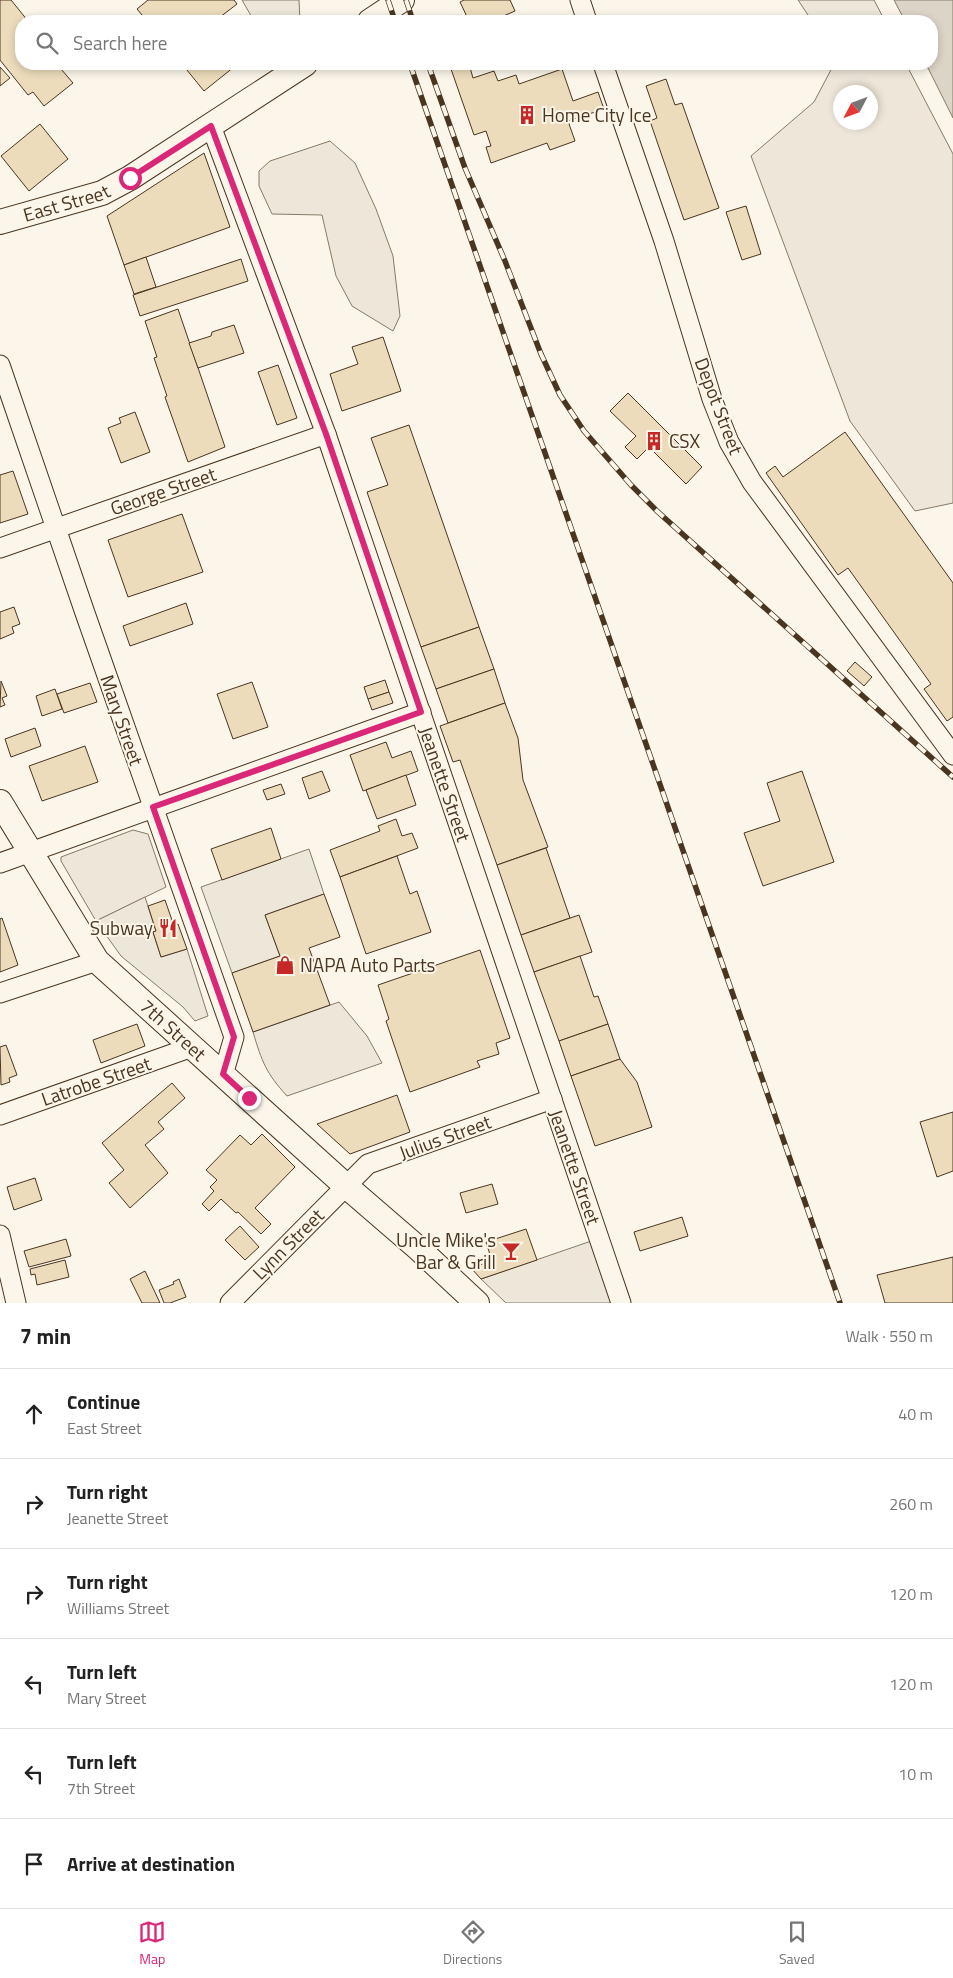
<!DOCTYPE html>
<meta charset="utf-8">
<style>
body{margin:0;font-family:"Titillium Web",sans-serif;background:#f6f6f6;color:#222}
.compass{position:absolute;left:833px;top:85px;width:45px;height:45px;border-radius:50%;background:#fff;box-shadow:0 2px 8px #0003;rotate:229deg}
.stop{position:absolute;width:15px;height:15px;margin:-11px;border:4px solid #db2777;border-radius:50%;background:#fff}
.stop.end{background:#db2777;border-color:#fff;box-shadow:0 1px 5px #0008}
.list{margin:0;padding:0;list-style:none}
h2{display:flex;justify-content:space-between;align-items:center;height:65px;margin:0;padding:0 20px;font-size:21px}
h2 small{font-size:16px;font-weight:400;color:#767676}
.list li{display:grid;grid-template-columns:32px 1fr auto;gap:15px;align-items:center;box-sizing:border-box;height:90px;padding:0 20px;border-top:1px solid #e0e0e0}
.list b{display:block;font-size:19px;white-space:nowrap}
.list p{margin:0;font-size:16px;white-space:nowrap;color:#767676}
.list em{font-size:16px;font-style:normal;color:#767676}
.icon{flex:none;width:28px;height:28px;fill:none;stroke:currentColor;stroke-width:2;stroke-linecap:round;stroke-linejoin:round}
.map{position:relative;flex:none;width:953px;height:1303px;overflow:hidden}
.search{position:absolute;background:#fff;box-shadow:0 2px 8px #0003;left:15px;right:15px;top:15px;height:55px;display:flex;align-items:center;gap:12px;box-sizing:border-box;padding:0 18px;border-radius:20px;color:#767676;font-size:19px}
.sheet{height:605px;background:#fff}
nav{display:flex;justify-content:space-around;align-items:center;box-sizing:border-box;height:70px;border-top:1px solid #e0e0e0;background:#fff;font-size:14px;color:#767676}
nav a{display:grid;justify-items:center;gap:2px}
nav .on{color:#db2777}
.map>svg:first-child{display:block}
.green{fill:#ede6d9;stroke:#887966;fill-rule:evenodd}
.parking{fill:#ede7d9;stroke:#887966}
.water{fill:#dcd4c6;stroke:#887966}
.building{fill:#ecdcbc;stroke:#4a3520}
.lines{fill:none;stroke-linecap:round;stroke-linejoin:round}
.minor-casing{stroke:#4a3520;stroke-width:21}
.major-casing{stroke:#4a3520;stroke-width:26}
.minor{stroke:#fbf6e9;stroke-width:19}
.major{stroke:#fbf6e9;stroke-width:24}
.rail-casing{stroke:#4a3520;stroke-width:5.5}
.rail{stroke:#fbf6e9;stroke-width:4;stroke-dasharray:11;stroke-linecap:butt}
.route{stroke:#db2777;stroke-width:6}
.labels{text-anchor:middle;stroke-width:4;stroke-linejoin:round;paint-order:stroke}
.poi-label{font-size:19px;fill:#4a3520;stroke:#fbf6e9;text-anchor:start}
.street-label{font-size:19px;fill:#4a3520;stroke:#fbf6e9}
</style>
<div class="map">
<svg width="953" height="1303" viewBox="0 0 953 1303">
<rect width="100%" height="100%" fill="#fbf6e9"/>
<!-- green -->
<g class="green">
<polygon points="242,0 299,0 300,21 254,21"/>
<polygon points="798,0 874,0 885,21 812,21"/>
<path d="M834 64H906L953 154V503L915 511 850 421 751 156 814 102ZM840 92H870V122H840Z"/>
<polygon points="330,141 355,163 376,209 393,256 400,316 393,331 352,306 336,276 322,215 272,214 259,186 259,171 270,161"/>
<polygon points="133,830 148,834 166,887 96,921 61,861 61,857"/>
<path d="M339 1002 367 1036 382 1063 287 1096C266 1073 262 1062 253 1032Z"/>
<polygon points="600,1238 621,1303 506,1303 481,1279"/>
</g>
<!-- parking -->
<g class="parking">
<polygon points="309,849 324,894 265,915 280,956 232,973 201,887"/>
<polygon points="145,897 156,931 153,932 161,957 187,949 208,1016 195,1021 183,1007 121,956 96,921"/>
</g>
<!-- water -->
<polygon class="water" points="894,0 953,0 953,118 926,64 932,64 932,21 905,21"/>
<!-- building -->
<g class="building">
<polygon points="0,0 11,0 28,21 21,21 21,64 63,64 61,69 73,83 44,106 33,92 28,95 0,60"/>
<polygon points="148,0 234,0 237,4 215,21 147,21 137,9"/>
<polygon points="464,0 510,0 515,11 492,21 469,21 460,2"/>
<polygon points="182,64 232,64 234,67 204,91"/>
<polygon points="469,64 473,78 494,71 498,81 516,75 519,84 562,69 573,101 598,92 604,109 568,121 575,141 550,150 547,143 491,163 486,147 491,146 486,131 474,135 451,69"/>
<polygon points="0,67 10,78 0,86"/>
<polygon points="666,79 675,105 682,103 719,208 684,220 650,121 657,118 646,86"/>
<polygon points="40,124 68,159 29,191 1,156"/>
<polygon points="204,153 230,227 124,265 107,216"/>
<polygon points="746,206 761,254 742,260 726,212"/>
<polygon points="146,257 156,287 134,294 124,265"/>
<polygon points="241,259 248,281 140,316 133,295"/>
<polygon points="178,309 225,447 188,462 165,397 167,396 154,358 157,357 145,321"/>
<polygon points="234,325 244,353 198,368 189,343 211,336 212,332"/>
<polygon points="383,337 401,391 342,411 330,374 358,364 352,347"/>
<polygon points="278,365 297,418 277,425 258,372"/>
<polygon points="628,393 702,467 686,484 649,447 637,459 625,447 636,436 610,411"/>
<polygon points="135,412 150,452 121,463 108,428 121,423 119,418"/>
<polygon points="409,425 479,627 421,647 367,492 388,485 371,438"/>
<polygon points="845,432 953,583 953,717 947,721 924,689 931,684 848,568 838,575 766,473 775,466 783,477"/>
<polygon points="13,471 28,514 0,523 0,475"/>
<polygon points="182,514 203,572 128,597 108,540"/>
<polygon points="186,603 193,624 130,646 123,626"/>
<polygon points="14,607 20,624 12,627 14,633 0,639 0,612"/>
<polygon points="479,627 494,669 436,689 421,647"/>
<polygon points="855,662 872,677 864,686 847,671"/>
<polygon points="494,669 505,703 448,723 436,689"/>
<polygon points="385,680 389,692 368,699 364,687"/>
<polygon points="1,681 7,696 2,698 5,705 0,707"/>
<polygon points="252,682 268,727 233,739 217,694"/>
<polygon points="90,683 97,702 64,713 57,694"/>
<polygon points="55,689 62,709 42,716 36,696"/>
<polygon points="389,692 393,703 372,710 368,699"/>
<polygon points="505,703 518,738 523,780 548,847 497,865 460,760 453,762 440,726"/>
<polygon points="35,728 41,746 11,757 5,739"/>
<polygon points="386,742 392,758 411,751 418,771 363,791 350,755"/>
<polygon points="85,746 98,782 42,801 29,766"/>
<polygon points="322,771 330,791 309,799 302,778"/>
<polygon points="802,771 834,862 763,886 744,833 780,821 767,783"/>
<polygon points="406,775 416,805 377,819 366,790"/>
<polygon points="281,784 285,794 267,800 263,790"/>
<polygon points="396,819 402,836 412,833 418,848 340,877 330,850 380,831 378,826"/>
<polygon points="271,828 281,859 222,880 211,849"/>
<polygon points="546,848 570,918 521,935 497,865"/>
<polygon points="397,856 410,894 417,891 431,932 366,954 340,877"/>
<polygon points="324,894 340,937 309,948 330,1005 253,1032 232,973 280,956 265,915"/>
<polygon points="165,900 174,926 178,924 187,949 161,957 153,932 156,931 148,906"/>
<polygon points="579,915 592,952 534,972 521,935"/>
<polygon points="2,918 18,965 0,972 0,919"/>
<polygon points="480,950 510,1038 496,1043 499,1054 477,1061 480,1067 410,1092 386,1021 389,1019 378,985"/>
<polygon points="580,956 594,997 598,996 608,1024 559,1041 534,972"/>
<polygon points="137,1024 145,1046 101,1063 93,1040"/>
<polygon points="608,1024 620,1059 571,1076 559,1041"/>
<polygon points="6,1045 17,1075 9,1078 10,1082 1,1085 0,1047"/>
<polygon points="620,1059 637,1082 652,1127 595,1146 571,1076"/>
<polygon points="172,1083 185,1098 158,1122 164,1129 145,1145 168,1173 130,1208 109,1183 124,1170 102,1143"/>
<polygon points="397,1095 410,1132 350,1154 317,1124"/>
<polygon points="953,1112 953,1171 937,1177 920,1122"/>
<polygon points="262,1134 295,1167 255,1208 271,1224 261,1234 238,1212 236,1213 221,1199 209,1211 202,1204 214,1191 210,1187 217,1180 206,1170 240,1135 251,1145"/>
<polygon points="35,1178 42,1200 14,1210 7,1187"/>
<polygon points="492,1184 498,1204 466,1213 460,1193"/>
<polygon points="682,1217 688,1236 640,1251 634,1232"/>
<polygon points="240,1226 259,1247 245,1260 225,1240"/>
<polygon points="526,1229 537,1260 481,1279 471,1268 492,1261 486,1242"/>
<polygon points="66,1239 71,1256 29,1267 24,1251"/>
<polygon points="953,1257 953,1303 885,1303 877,1275"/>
<polygon points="65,1260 69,1277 37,1285 35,1274 31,1275 30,1269"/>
<polygon points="145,1271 160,1303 142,1303 130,1279"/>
<polygon points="179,1279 186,1297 170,1303 164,1303 159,1290 174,1284 173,1282"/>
</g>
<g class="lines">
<!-- minor casing -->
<g class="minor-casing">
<g id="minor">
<polyline points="580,0 587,21"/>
<polyline points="603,64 664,241 712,399 729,442 752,482 953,755"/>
<polyline points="211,126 326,434 621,1303"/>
<polyline points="0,365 85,613 234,1037 223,1075"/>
<polyline points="0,548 326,434"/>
<polyline points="0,863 421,712"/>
<polyline points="0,993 97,961"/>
<polyline points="0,1115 192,1047"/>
<polyline points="0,1235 16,1303"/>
<polyline points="230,1303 368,1164 552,1099"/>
</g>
</g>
<!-- major casing -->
<g class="major-casing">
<g id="major">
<polyline points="370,21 402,0"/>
<path id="s1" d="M0 222 102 193 130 178 305 64"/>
<path id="s2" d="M0 802 97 961 346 1186 419 1249 477 1303"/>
</g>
</g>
<!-- minor -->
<use href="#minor" class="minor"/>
<!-- major -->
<use href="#major" class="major"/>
<!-- rail casing -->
<g class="rail-casing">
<g id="rail">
<polyline points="388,0 395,21"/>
<polyline points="406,0 413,21"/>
<polyline points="410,64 840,1303"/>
<polyline points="428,64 465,168 505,261 541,354 560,395 584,431 631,485 658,512 953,777"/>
</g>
</g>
<!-- rail -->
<use href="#rail" class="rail"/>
</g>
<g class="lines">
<!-- route -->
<polyline class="route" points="130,178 211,126 326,434 421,712 153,807 234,1037 223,1074 249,1098"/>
</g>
<!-- icons -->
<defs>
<g id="building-bare" transform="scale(1.5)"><path d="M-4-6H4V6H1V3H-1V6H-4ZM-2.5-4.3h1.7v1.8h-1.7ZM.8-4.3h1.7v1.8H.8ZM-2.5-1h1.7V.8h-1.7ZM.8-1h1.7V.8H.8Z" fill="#c62828" stroke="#fbf6e9" stroke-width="2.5" paint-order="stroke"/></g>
<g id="restaurant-bare" transform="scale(1.5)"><path d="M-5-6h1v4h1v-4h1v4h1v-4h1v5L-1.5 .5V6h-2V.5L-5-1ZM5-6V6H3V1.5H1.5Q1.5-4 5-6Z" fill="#c62828" stroke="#fbf6e9" stroke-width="2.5" paint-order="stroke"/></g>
<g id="shop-bare" transform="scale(1.5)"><path d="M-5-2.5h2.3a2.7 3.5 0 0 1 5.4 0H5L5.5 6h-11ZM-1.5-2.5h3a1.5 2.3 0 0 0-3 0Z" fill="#c62828" stroke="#fbf6e9" stroke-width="2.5" paint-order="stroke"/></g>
<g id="bar-bare" transform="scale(1.5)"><path d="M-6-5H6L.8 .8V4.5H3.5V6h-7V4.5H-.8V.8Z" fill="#c62828" stroke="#fbf6e9" stroke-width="2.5" paint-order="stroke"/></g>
</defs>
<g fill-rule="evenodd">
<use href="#building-bare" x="527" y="115"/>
<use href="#building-bare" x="654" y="441"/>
<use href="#restaurant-bare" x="168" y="928"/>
<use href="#shop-bare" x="285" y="965"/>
<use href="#bar-bare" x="511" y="1251"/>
</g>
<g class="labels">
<!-- poi labels -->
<g class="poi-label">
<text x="542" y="122">Home City Ice</text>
<text x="669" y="448">CSX</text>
<text x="153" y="935" text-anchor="end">Subway</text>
<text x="300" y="972">NAPA Auto Parts</text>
<text x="496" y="1247" text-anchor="end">Uncle Mike's<tspan x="496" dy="22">Bar &amp; Grill</tspan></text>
</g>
<!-- street labels -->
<g class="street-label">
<text dy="7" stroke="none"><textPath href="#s1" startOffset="69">East Street</textPath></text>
<text transform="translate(719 406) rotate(69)" y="7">Depot Street</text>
<text transform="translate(163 491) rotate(-19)" y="7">George Street</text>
<text transform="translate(122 720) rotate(71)" y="7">Mary Street</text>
<text transform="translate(445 784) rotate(71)" y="7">Jeanette Street</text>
<text dy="7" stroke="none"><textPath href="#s2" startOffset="289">7th Street</textPath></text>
<text transform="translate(96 1081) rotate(-19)" y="7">Latrobe Street</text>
<text transform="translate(445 1137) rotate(-20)" y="7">Julius Street</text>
<text transform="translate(575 1167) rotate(71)" y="7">Jeanette Street</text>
<text transform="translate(288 1244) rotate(-45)" y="7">Lynn Street</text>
</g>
</g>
</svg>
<svg class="compass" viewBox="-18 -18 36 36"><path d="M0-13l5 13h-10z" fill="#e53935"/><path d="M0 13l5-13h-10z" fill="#767676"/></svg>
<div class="stop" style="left:130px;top:178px"></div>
<div class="stop end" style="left:249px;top:1098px"></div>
<div class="search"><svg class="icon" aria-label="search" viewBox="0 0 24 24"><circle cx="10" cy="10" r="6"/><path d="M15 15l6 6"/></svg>Search here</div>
</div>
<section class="sheet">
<h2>7 min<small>Walk · 550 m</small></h2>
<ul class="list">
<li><svg class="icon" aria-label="ahead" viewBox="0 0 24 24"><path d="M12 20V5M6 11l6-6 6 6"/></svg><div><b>Continue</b><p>East Street</p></div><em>40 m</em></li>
<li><svg class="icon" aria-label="right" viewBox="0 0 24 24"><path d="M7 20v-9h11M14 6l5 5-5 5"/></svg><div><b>Turn right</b><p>Jeanette Street</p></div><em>260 m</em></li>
<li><svg class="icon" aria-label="right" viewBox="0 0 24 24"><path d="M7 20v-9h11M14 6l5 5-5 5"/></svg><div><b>Turn right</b><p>Williams Street</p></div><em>120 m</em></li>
<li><svg class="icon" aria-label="left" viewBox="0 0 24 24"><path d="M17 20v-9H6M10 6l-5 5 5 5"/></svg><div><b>Turn left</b><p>Mary Street</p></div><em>120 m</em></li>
<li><svg class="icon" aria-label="left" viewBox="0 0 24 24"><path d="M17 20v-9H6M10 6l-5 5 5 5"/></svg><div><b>Turn left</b><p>7th Street</p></div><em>10 m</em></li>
<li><svg class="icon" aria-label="arrive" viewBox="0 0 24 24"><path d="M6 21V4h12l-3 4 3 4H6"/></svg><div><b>Arrive at destination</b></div></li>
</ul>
</section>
<nav>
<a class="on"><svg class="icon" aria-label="map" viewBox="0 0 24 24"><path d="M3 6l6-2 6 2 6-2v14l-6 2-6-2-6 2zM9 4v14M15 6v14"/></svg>Map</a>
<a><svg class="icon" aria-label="directions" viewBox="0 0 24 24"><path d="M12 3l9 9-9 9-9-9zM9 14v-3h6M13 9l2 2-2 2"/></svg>Directions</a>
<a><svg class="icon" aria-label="saved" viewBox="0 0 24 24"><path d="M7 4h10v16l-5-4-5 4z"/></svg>Saved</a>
</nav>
